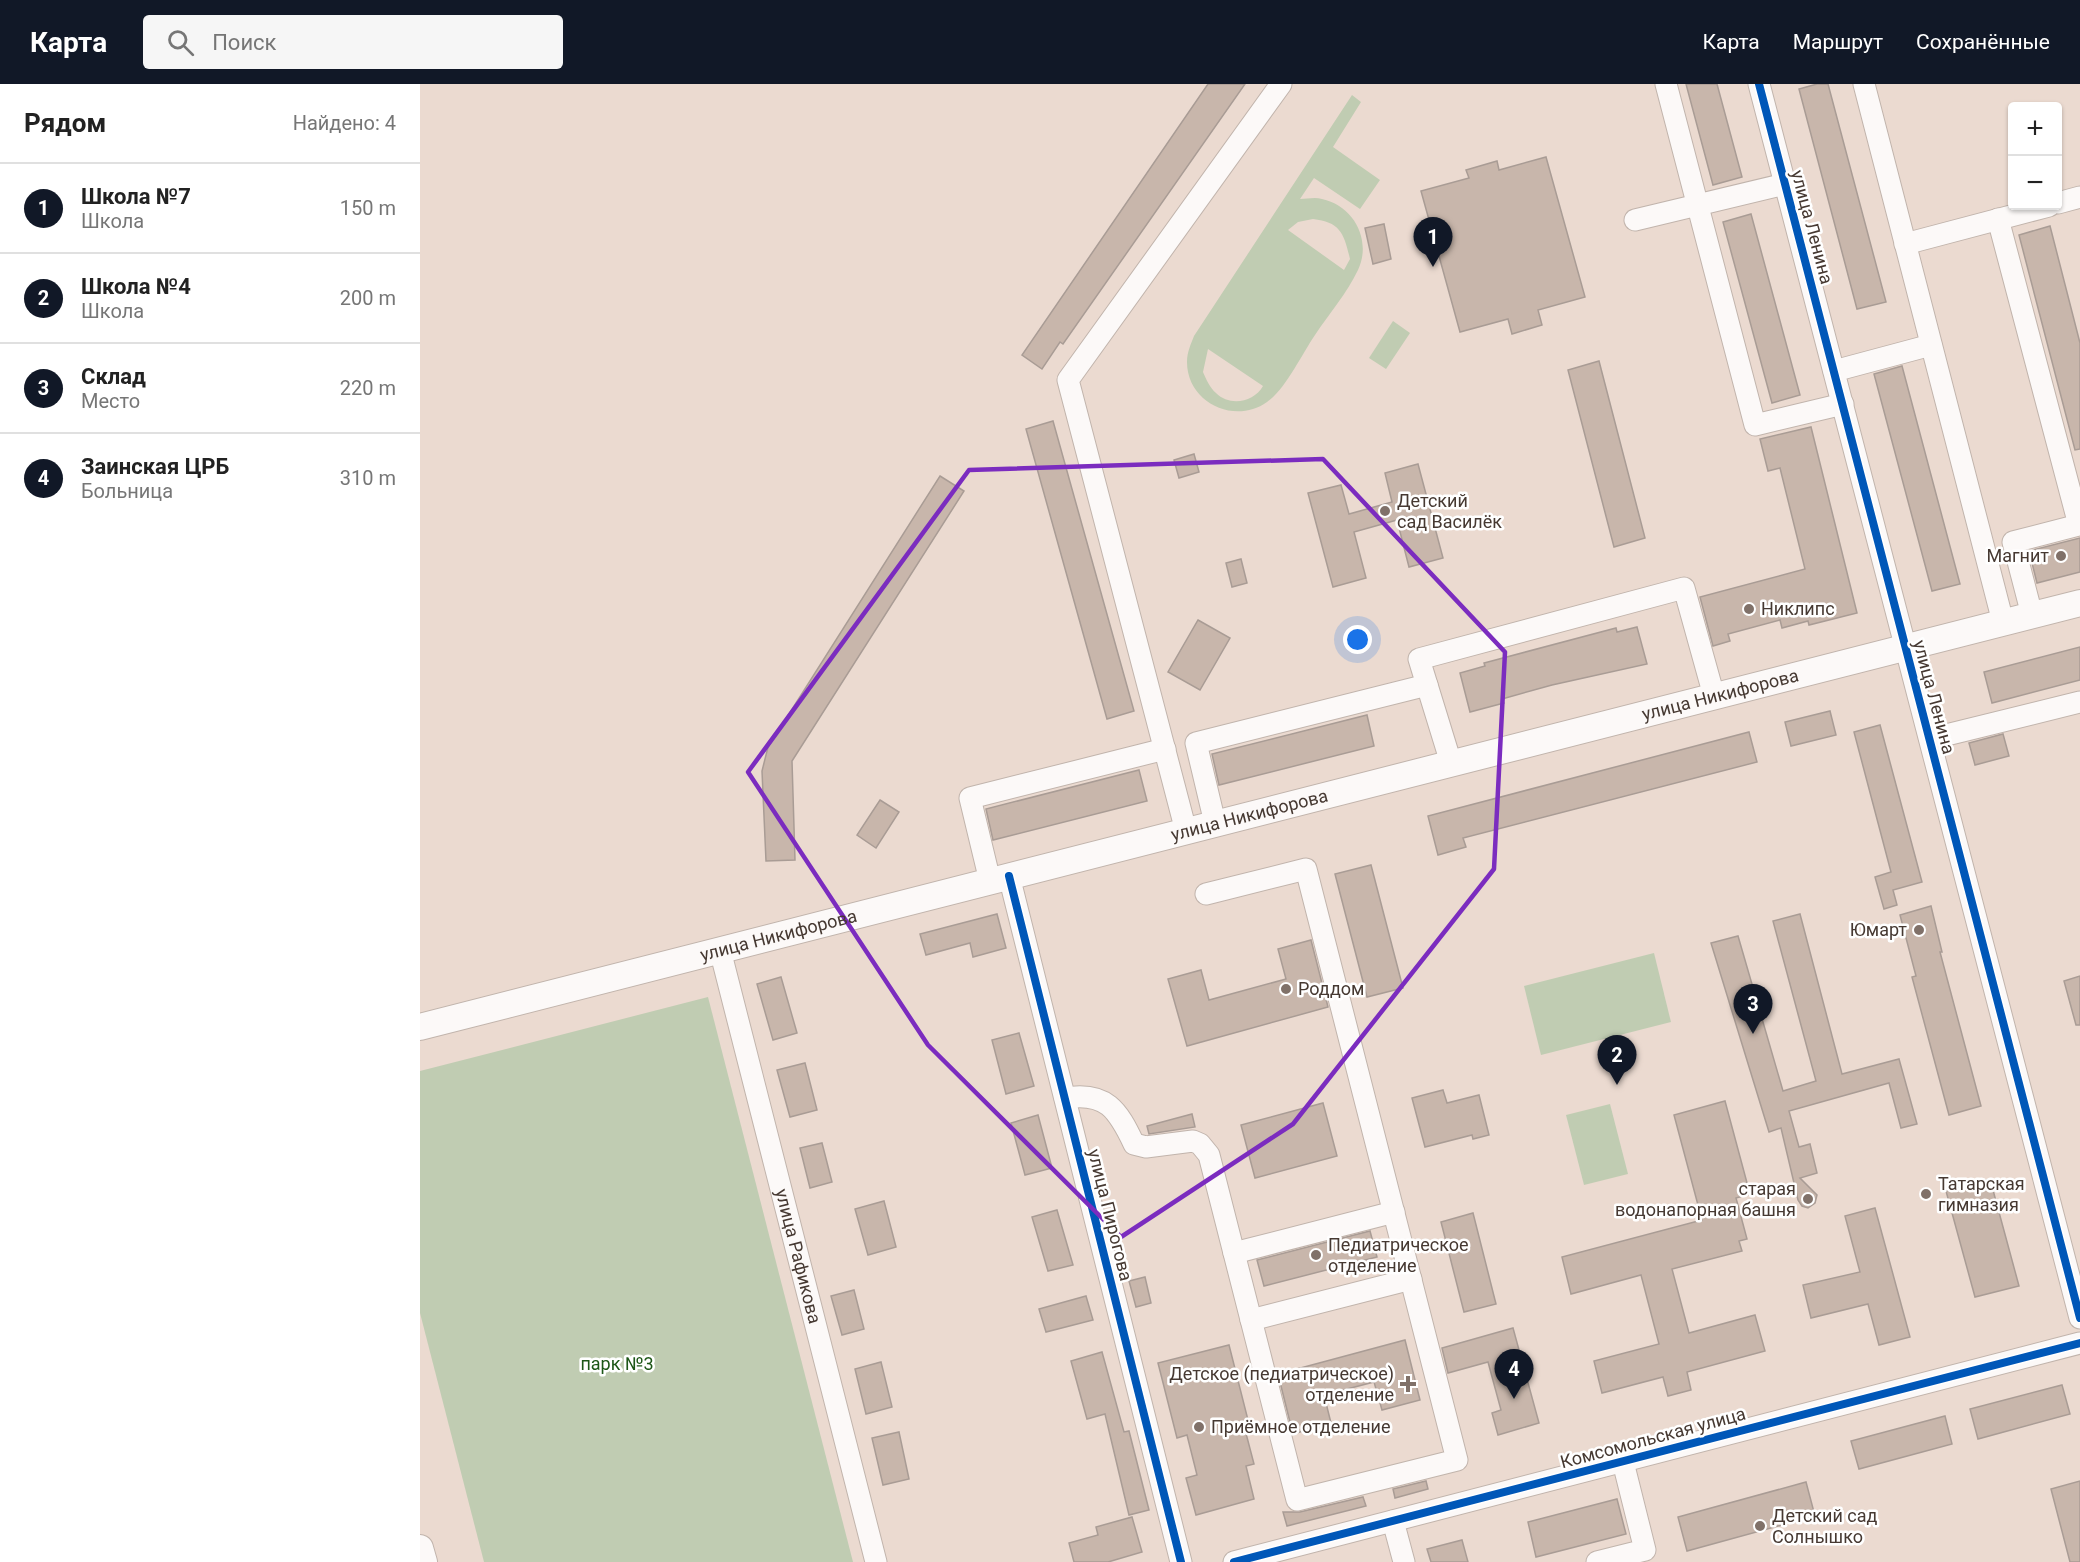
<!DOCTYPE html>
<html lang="ru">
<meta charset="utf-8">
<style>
body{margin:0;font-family:Roboto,sans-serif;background:#f6f6f6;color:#222}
.controls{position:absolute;right:18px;top:18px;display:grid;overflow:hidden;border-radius:6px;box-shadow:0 2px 4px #0004}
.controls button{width:54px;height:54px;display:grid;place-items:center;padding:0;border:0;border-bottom:2px solid #e0e0e0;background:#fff;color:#222;font:30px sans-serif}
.you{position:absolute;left:938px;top:556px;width:21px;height:21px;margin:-15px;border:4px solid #fff;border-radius:50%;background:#1a73e8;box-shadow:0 0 0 9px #1a73e833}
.badge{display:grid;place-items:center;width:39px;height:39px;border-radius:50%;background:#111827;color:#fff;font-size:20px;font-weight:700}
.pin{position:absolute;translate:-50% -50px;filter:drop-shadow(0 2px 3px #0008)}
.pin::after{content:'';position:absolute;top:32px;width:21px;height:18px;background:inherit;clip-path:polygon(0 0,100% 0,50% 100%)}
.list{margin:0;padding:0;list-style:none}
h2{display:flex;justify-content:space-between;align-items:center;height:78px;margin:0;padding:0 24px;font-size:26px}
h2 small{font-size:20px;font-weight:400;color:#767676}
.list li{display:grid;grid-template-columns:39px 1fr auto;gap:18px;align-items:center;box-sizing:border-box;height:90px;padding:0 24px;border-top:2px solid #e0e0e0}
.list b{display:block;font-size:22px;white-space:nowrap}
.list p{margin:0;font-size:20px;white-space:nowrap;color:#767676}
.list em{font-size:20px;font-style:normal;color:#767676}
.icon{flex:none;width:33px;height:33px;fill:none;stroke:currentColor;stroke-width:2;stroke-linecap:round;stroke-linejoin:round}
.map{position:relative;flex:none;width:1660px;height:1478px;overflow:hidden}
header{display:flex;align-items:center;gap:36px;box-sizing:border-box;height:84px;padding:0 30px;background:#111827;color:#fff}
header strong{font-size:28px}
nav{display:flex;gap:33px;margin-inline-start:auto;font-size:21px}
.search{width:420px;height:54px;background:#f6f6f6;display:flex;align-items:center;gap:15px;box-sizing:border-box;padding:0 21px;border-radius:6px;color:#767676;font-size:22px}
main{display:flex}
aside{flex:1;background:#fff}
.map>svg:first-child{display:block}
.green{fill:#c0ccb2;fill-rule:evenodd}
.building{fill:#c8b6ab;stroke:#a99c95;stroke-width:1.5}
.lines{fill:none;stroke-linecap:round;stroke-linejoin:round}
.minor-casing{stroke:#c1b4ac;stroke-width:23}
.major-casing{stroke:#c1b4ac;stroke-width:28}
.minor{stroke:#fcf9f8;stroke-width:21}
.major{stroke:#fcf9f8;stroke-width:26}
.cycleway-casing{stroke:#fff;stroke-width:11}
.cycleway{stroke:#0057b8;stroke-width:8}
.marked{fill:none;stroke:#7b2cbf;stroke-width:4.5;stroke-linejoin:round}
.poi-dot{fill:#807169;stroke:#fff;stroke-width:2}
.labels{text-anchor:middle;stroke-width:5;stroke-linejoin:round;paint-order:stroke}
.street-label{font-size:18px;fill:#463932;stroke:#fff}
.poi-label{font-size:18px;fill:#463932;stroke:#fff;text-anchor:start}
.park-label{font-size:18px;fill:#1c5616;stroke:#fff}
</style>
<header>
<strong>Карта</strong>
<div class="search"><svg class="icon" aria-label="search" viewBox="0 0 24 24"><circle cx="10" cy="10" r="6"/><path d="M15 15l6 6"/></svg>Поиск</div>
<nav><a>Карта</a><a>Маршрут</a><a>Сохранённые</a></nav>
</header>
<main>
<aside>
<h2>Рядом<small>Найдено: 4</small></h2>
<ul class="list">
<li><span class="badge">1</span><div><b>Школа №7</b><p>Школа</p></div><em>150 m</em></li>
<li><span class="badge">2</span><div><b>Школа №4</b><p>Школа</p></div><em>200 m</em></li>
<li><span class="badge">3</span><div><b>Склад</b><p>Место</p></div><em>220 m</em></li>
<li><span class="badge">4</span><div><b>Заинская ЦРБ</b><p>Больница</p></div><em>310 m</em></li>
</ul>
</aside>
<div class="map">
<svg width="1660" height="1478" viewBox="0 0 1660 1478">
<rect width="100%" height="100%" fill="#ebdad0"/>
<!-- green -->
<g class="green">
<path d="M932 11 941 18 913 63 960 96 940 125 894 94 880 115C887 115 895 113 902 115 934 122 952 156 938 186 927 209 909 230 895 251 882 270 865 306 847 318 815 341 767 319 767 278 767 268 771 260 774 252ZM893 135C920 138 924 149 930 175L924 186 868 146 878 138ZM788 265 843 302C834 318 810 323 796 309 790 304 786 295 783 288Z"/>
<polygon points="973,237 990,249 966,285 949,274"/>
<polygon points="1234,869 1251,938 1121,971 1104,902"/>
<polygon points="288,913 433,1478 64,1478 0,1229 0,987"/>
<polygon points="1190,1020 1208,1090 1164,1101 1146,1031"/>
</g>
<!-- building -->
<g class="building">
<polygon points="788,0 825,0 643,260 640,258 622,285 602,271"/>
<polygon points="1266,0 1297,0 1322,93 1293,101"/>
<polygon points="1397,0 1408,0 1466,218 1437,225 1379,5"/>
<polygon points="1126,73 1165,213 1118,226 1122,241 1092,250 1088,235 1040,248 1001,107 1049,94 1046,86 1077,77 1079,86"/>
<polygon points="1331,130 1380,311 1352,319 1303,138"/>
<polygon points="964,140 971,175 953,180 945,144"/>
<polygon points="1630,142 1660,259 1660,365 1655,366 1599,151"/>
<polygon points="1179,277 1225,454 1194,463 1148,286"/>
<polygon points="1482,282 1540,500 1512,507 1454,290"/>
<polygon points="633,337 714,627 687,635 606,345"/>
<polygon points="1391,343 1437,529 1389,541 1388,537 1362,544 1360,536 1308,550 1310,557 1293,562 1280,513 1385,485 1360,384 1348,387 1340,355"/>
<polygon points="774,370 779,388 759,394 754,376"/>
<polygon points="998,380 1023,474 989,483 977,436 934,448 946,494 913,503 888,409 921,401 929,430 972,418 965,389"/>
<polygon points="520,392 544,407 372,677 375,776 346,777 342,687 348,663"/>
<polygon points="1660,454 1660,488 1617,499 1609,467"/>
<polygon points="821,475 827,499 812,503 806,479"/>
<polygon points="778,536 810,554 780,606 748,588"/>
<polygon points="1217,543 1227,580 1132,601 1082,615 1084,619 1050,628 1040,589 1065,582 1064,579 1196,544 1197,548"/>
<polygon points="1660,563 1660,596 1572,619 1564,588"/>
<polygon points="1410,627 1416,651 1371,662 1365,638"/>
<polygon points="947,631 954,662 799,701 792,670"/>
<polygon points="1460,641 1502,798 1473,806 1477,821 1464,825 1455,793 1471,788 1434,648"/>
<polygon points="1329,648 1337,678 1043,754 1046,763 1018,771 1008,732"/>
<polygon points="1583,650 1589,672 1555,681 1549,659"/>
<polygon points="719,686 727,717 573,756 566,725"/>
<polygon points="460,716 479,728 456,764 437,751"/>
<polygon points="951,781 983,904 947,913 915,790"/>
<polygon points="1511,822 1522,868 1520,868 1561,1022 1529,1031 1492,893 1496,892 1480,831"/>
<polygon points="577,830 586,864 553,873 550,859 506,871 500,850"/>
<polygon points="1380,830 1422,990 1479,975 1497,1040 1481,1044 1469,999 1369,1027 1379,1063 1390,1060 1397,1089 1380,1094 1397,1111 1395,1119 1388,1124 1382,1122 1378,1116 1361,1044 1349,1048 1291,859 1318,852 1363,1007 1396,997 1353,837"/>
<polygon points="891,856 908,923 767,962 748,895 781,886 789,916 866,895 858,865"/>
<polygon points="1660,892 1660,941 1656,941 1644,897"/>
<polygon points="361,893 377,949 353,956 337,900"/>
<polygon points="599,949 614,1002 586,1010 572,956"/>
<polygon points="385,979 397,1026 370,1033 357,986"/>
<polygon points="1023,1006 1027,1019 1059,1011 1069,1051 1053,1055 1052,1051 1005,1063 992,1014"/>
<polygon points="1305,1017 1330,1110 1316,1114 1327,1155 1319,1157 1322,1167 1252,1185 1269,1249 1335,1231 1345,1267 1267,1288 1271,1306 1248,1312 1243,1293 1182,1309 1174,1277 1239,1260 1221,1191 1151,1210 1142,1173 1282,1136 1254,1031"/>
<polygon points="903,1019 917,1072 835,1094 821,1041"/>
<polygon points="772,1030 775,1043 729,1050 727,1042"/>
<polygon points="618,1031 632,1084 605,1091 591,1039"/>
<polygon points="402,1059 412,1098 390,1104 380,1064"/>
<polygon points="1570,1095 1599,1202 1555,1213 1526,1107"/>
<polygon points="464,1117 476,1163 448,1171 435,1125"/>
<polygon points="1455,1124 1490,1253 1459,1261 1448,1220 1391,1234 1383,1201 1440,1188 1425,1132"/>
<polygon points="637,1126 653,1181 628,1187 612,1133"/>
<polygon points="1053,1129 1076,1220 1044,1228 1021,1138"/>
<polygon points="950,1147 957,1173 844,1202 837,1176"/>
<polygon points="725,1193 731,1219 716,1223 709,1197"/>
<polygon points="434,1206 444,1245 422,1251 411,1212"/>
<polygon points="666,1212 673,1236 626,1248 619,1225"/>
<polygon points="1093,1244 1119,1339 1078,1351 1072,1329 1081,1326 1068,1278 1028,1289 1022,1264"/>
<polygon points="985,1256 1000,1316 962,1326 954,1298 904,1311 911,1339 873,1350 858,1290"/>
<polygon points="809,1261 828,1336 823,1338 834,1380 826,1382 834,1415 776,1431 766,1394 777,1391 767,1351 757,1354 738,1279"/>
<polygon points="682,1268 704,1348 709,1347 729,1426 709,1431 685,1330 667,1335 651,1277"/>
<polygon points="461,1278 472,1323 446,1330 435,1285"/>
<polygon points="1642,1301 1650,1330 1558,1355 1550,1325"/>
<polygon points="1525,1332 1532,1360 1439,1385 1431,1357"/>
<polygon points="479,1348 489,1395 463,1401 452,1354"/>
<polygon points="1006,1397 1008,1405 975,1414 973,1405"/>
<polygon points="1660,1397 1660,1478 1650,1478 1631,1405"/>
<polygon points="1386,1398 1395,1432 1267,1467 1258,1433"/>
<polygon points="943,1413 946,1422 867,1442 863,1428 880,1428"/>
<polygon points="1197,1415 1206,1450 1116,1473 1108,1438"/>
<polygon points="712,1433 722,1468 688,1478 654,1478 649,1459 678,1451 676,1443"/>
<polygon points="1042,1456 1048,1478 1011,1478 1007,1465"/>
</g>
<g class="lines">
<!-- minor casing -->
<g class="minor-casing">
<g id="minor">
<polyline points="1246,0 1335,341 1423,320"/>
<polyline points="1339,0 1660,1234"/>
<polyline points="1444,0 1583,538"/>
<polyline points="1638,119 1660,113"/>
<polyline points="1578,135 1659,441 1593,458 1612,531"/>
<polyline points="1215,136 1365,100"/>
<polyline points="1485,160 1629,122"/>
<polyline points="1414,287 1511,261"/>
<polyline points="1510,655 1660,618"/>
<polyline points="1031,679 999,575 1264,504 1294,612"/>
<polyline points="795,739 776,659 1007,601"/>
<polyline points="766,747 648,296 861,0"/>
<polyline points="589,792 761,1478"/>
<polyline points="570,797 550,714 745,665"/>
<path id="s1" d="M300 866 456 1478"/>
<path d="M645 1014C686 1007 698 1026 714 1060L726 1063 773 1057 780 1060 789 1071 877 1416 1037 1376 886 785 786 810"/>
<polyline points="814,1169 974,1128"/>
<polyline points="831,1236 991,1195"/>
<polyline points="973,1437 984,1478"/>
<polyline points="814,1478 1660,1259"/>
<polyline points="1177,1478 1225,1466 1203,1378"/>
</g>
</g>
<!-- major casing -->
<g class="major-casing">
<g id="major">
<path id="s2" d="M0 943 1660 519"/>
<polyline points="0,1464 4,1478"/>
</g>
</g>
<!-- minor -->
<use href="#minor" class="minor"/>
<!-- major -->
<use href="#major" class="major"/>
<!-- cycleway casing -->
<g class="cycleway-casing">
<g id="cycleway">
<polyline points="1339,0 1660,1234"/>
<polyline points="589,792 761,1478"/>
<polyline points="814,1478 1660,1259"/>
</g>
</g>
<!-- cycleway -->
<use href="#cycleway" class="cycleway"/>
</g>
<!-- marked area -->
<path class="marked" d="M903 375 1085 568 1074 785 873 1040 701 1153 508 961 328 688 549 386Z"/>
<!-- markers -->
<g class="poi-dot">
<circle cx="965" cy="427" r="6"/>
<circle cx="1641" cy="472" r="6"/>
<circle cx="1329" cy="525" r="6"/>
<circle cx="1499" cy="846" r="6"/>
<circle cx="866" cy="905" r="6"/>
<circle cx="1506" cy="1110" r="6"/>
<circle cx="1388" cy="1115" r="6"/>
<circle cx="896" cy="1171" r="6"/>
<path d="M985 1291h6v6h6v6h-6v6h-6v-6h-6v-6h6z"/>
<circle cx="779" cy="1343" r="6"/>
<circle cx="1340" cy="1442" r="6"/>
</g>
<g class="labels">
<!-- street labels -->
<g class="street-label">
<text transform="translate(1392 143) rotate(75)" y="6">улица Ленина</text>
<text dy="6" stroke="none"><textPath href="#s2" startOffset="1342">улица Никифорова</textPath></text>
<text transform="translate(1514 613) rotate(75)" y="6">улица Ленина</text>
<text dy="6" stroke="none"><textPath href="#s2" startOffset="856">улица Никифорова</textPath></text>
<text dy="6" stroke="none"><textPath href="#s2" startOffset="370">улица Никифорова</textPath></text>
<text transform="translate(690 1131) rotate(76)" y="6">улица Пирогова</text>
<text dy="6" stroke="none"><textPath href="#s1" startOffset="316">улица Рафикова</textPath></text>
<text transform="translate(1233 1354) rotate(-15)" y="6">Комсомольская улица</text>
</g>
<!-- poi labels -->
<g class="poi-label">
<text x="977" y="423">Детский<tspan x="977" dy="21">сад Василёк</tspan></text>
<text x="1629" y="478" text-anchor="end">Магнит</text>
<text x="1341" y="531">Никлипс</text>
<text x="1487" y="852" text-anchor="end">Юмарт</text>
<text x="878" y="911">Роддом</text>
<text x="1518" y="1106">Татарская<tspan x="1518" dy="21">гимназия</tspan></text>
<text x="1376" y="1111" text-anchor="end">старая<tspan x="1376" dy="21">водонапорная башня</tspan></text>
<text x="908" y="1167">Педиатрическое<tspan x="908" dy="21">отделение</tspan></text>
<text x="974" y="1296" text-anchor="end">Детское (педиатрическое)<tspan x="974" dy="21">отделение</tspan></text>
<text x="791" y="1349">Приёмное отделение</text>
<text x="1352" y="1438">Детский сад<tspan x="1352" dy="21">Солнышко</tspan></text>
</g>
<!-- park labels -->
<g class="park-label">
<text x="197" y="1286">парк №3</text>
</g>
</g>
</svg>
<div class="controls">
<button>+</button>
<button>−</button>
</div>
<div class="you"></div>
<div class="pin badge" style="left:1013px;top:183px">1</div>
<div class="pin badge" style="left:1197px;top:1001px">2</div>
<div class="pin badge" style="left:1333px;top:950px">3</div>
<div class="pin badge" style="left:1094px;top:1315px">4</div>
</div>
</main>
